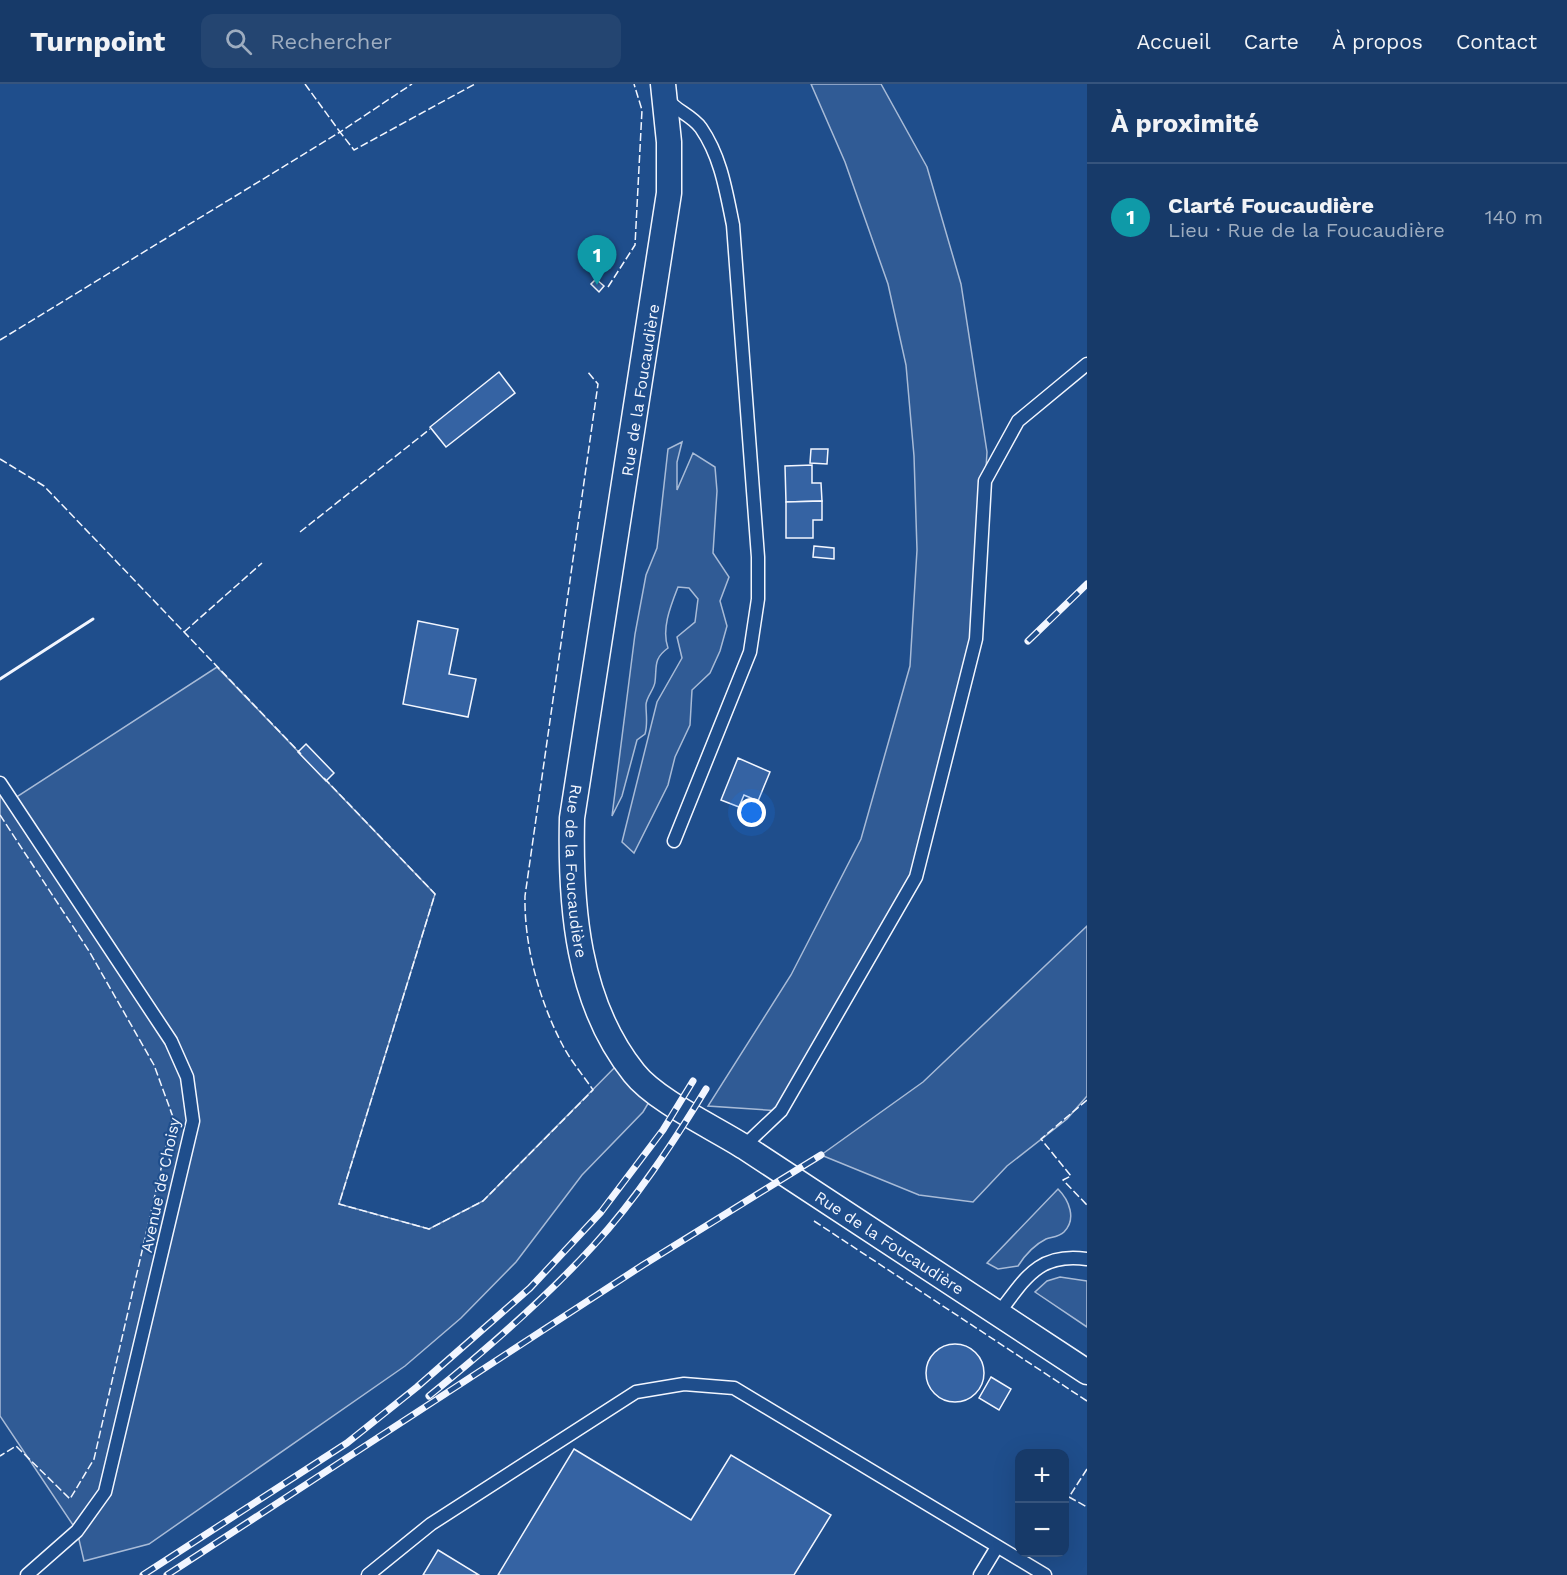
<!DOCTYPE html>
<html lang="fr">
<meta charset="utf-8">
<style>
body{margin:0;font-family:"Work Sans",sans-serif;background:#244571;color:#f1f3f6}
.controls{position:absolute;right:18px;bottom:18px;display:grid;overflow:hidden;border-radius:12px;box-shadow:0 6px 24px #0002}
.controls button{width:54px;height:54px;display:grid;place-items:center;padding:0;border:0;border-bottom:2px solid #36547d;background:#173a69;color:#f1f3f6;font:30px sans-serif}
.you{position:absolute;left:752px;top:729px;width:21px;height:21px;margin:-15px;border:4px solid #fff;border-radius:50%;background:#1a73e8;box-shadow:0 0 0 9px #1a73e833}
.badge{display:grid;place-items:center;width:39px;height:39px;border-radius:50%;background:#8c9099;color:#fff;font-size:20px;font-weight:700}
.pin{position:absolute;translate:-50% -50px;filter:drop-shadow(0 2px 3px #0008)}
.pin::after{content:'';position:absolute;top:32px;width:21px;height:18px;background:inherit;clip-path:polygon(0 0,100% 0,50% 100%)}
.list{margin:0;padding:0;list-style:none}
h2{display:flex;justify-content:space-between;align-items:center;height:78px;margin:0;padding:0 24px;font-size:26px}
h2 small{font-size:20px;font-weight:400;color:#9eadc0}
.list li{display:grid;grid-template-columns:39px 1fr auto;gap:18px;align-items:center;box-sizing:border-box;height:108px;padding:0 24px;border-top:2px solid #36547d}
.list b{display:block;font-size:22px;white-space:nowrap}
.list p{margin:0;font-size:20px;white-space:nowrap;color:#9eadc0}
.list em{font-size:20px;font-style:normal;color:#9eadc0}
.icon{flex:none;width:33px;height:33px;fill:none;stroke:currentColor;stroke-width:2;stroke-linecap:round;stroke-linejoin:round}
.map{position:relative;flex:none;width:1087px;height:1491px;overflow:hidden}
header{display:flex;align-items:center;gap:36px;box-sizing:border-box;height:84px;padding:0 30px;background:#173a69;border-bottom:2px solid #36547d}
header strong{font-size:28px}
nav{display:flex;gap:33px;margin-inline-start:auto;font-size:21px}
.search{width:420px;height:54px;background:#244571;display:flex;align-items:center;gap:15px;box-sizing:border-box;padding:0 21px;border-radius:12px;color:#9eadc0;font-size:22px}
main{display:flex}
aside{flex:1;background:#173a69}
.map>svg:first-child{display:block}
.green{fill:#305b95;stroke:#a8bbd7;stroke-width:1.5}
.building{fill:#3563a3;stroke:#f2f6ff;stroke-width:1.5}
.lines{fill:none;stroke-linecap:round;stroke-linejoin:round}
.service-casing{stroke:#f2f6ff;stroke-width:15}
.minor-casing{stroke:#f2f6ff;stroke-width:27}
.service{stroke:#1f4e8c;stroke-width:12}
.minor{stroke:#1f4e8c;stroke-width:24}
.rail-casing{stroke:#f2f6ff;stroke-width:7}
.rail{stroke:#1f4e8c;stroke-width:4.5;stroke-dasharray:14;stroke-linecap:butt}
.fence{stroke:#f2f6ff;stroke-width:1.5;stroke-dasharray:8 3;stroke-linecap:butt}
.wall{stroke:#f2f6ff;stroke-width:3}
.labels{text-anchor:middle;stroke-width:4.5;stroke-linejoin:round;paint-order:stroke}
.street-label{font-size:16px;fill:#f2f6ff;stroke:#1f4e8c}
</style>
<header>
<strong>Turnpoint</strong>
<div class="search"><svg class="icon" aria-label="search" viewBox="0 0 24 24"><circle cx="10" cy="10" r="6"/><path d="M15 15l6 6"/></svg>Rechercher</div>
<nav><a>Accueil</a><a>Carte</a><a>À propos</a><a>Contact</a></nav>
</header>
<main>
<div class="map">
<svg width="1087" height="1491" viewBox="0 0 1087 1491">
<rect width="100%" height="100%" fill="#1f4e8c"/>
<!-- green -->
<g class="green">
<polygon points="811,0 881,0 927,83 961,200 987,368 976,555 916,793 781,1027 708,1022 791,891 861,755 910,582 917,466 914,372 906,281 888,200 845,78"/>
<path d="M682 358 677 378V406L693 369 715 383 717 407 713 469 729 493 720 517 727 542 720 567 710 589 692 606 690 641 675 673 668 701 634 769 622 758 657 618 682 574 677 553 695 538 698 515 689 504 678 503C671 521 661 545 668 564 653 575 657 582 655 598 654 606 646 613 646 621 646 631 648 640 645 650L637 656 622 712 612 732 635 550 646 491 657 464 668 365Z"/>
<polygon points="217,583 435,810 339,1120 429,1145 483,1117 624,974 655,1008 643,1028 582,1091 516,1178 461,1234 405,1282 149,1460 84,1477 77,1447 0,1332 0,698 12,716"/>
<polygon points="1087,842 1087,1012 1067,1035 1007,1082 973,1118 919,1111 821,1071 923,998"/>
<path d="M1058 1105C1069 1116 1077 1135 1064 1148 1059 1153 1052 1153 1046 1155 1034 1161 1025 1171 1018 1182L998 1185 987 1179Z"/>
<polygon points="1060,1193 1087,1197 1087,1243 1035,1208 1047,1197"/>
</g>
<!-- building -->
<g class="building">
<polygon points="596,195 604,202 599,208 591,200"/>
<polygon points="499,288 515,309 446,363 430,343"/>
<polygon points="811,365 828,365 827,380 810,379"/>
<polygon points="812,381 812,399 821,399 822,417 786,418 785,382"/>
<polygon points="822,417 822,436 813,436 813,454 786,454 786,418"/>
<polygon points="814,462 834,464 834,475 813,473"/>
<polygon points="418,537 458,545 449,590 476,595 468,633 403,620"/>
<polygon points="306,660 334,689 326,697 298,668"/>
<polygon points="738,674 770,688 758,717 744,711 739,723 721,716"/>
<circle cx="955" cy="1289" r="29"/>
<polygon points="991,1293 1011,1305 999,1326 979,1314"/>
<polygon points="574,1365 691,1436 731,1371 831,1431 794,1491 498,1491"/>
<polygon points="438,1466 479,1491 423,1491"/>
</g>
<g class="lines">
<!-- service casing -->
<g class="service-casing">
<g id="service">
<path d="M667 13C671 25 691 30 701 44 721 73 726 107 733 141L758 473V515L750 568 674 757"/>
<polyline points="0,699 171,957 187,993 193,1037 105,1408 77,1447 27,1491"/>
<polyline points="744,1062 781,1027 916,793 976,555 985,397 1018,337 1087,280"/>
<path d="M998 1230C1025 1195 1038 1168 1087 1175"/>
<polyline points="368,1491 431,1440 636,1308 684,1300 734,1304 1045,1491"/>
<polyline points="980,1491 997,1463"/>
</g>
</g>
<!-- minor casing -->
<g class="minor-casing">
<g id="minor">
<path id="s1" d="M663 0 669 58V109L572 734C570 821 577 918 634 989 656 1017 715 1044 746 1064 860 1139 974 1214 1087 1288"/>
</g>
</g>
<!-- service -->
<use href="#service" class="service"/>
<!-- minor -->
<use href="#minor" class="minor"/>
<!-- rail casing -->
<g class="rail-casing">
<g id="rail">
<polyline points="1028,557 1087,500"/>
<path d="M429 1312C487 1265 544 1216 594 1161 637 1114 673 1059 706 1005"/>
<polyline points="143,1491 347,1359 417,1303 530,1204 601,1128 663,1046 693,997"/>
<polyline points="167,1491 643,1181 821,1071"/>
</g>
</g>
<!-- rail -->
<use href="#rail" class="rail"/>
<!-- fence -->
<g class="fence">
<polyline points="305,0 340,48 412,0"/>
<polyline points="608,203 635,161 642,26 634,0"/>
<polyline points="0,256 340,48 354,66 475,0"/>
<polyline points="0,375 44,402 301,670"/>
<polyline points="300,448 430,345"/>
<polyline points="184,548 262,479"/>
<path d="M324 694 435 810 339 1120 429 1145 483 1117 593 1006C583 991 570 976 562 960 539 916 524 861 525 812L598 300 587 287"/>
<polyline points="0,731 89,867 154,981 173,1033 94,1375 70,1415 16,1362 0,1372"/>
<polyline points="1087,1016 1041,1055 1071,1092 1063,1096 1087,1121"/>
<polyline points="814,1137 1087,1317"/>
<polyline points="1087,1385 1069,1413 1087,1423"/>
</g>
<!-- wall -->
<polyline class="wall" points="0,595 93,535"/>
</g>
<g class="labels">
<!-- street labels -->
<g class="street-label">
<text transform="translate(640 306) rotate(-81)" y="6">Rue de la Foucaudière</text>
<text dy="6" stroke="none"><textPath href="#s1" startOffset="795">Rue de la Foucaudière</textPath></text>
<text transform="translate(160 1101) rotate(-78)" y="6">Avenue de Choisy</text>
<text dy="6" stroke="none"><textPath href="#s1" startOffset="1317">Rue de la Foucaudière</textPath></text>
</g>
</g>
</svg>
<div class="controls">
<button>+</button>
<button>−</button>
</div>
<div class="you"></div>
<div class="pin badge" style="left:597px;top:201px;background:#0f9aa8">1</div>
</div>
<aside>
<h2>À proximité<small></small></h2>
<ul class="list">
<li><span class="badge" style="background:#0f9aa8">1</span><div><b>Clarté Foucaudière</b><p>Lieu · Rue de la Foucaudière</p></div><em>140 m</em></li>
</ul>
</aside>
</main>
